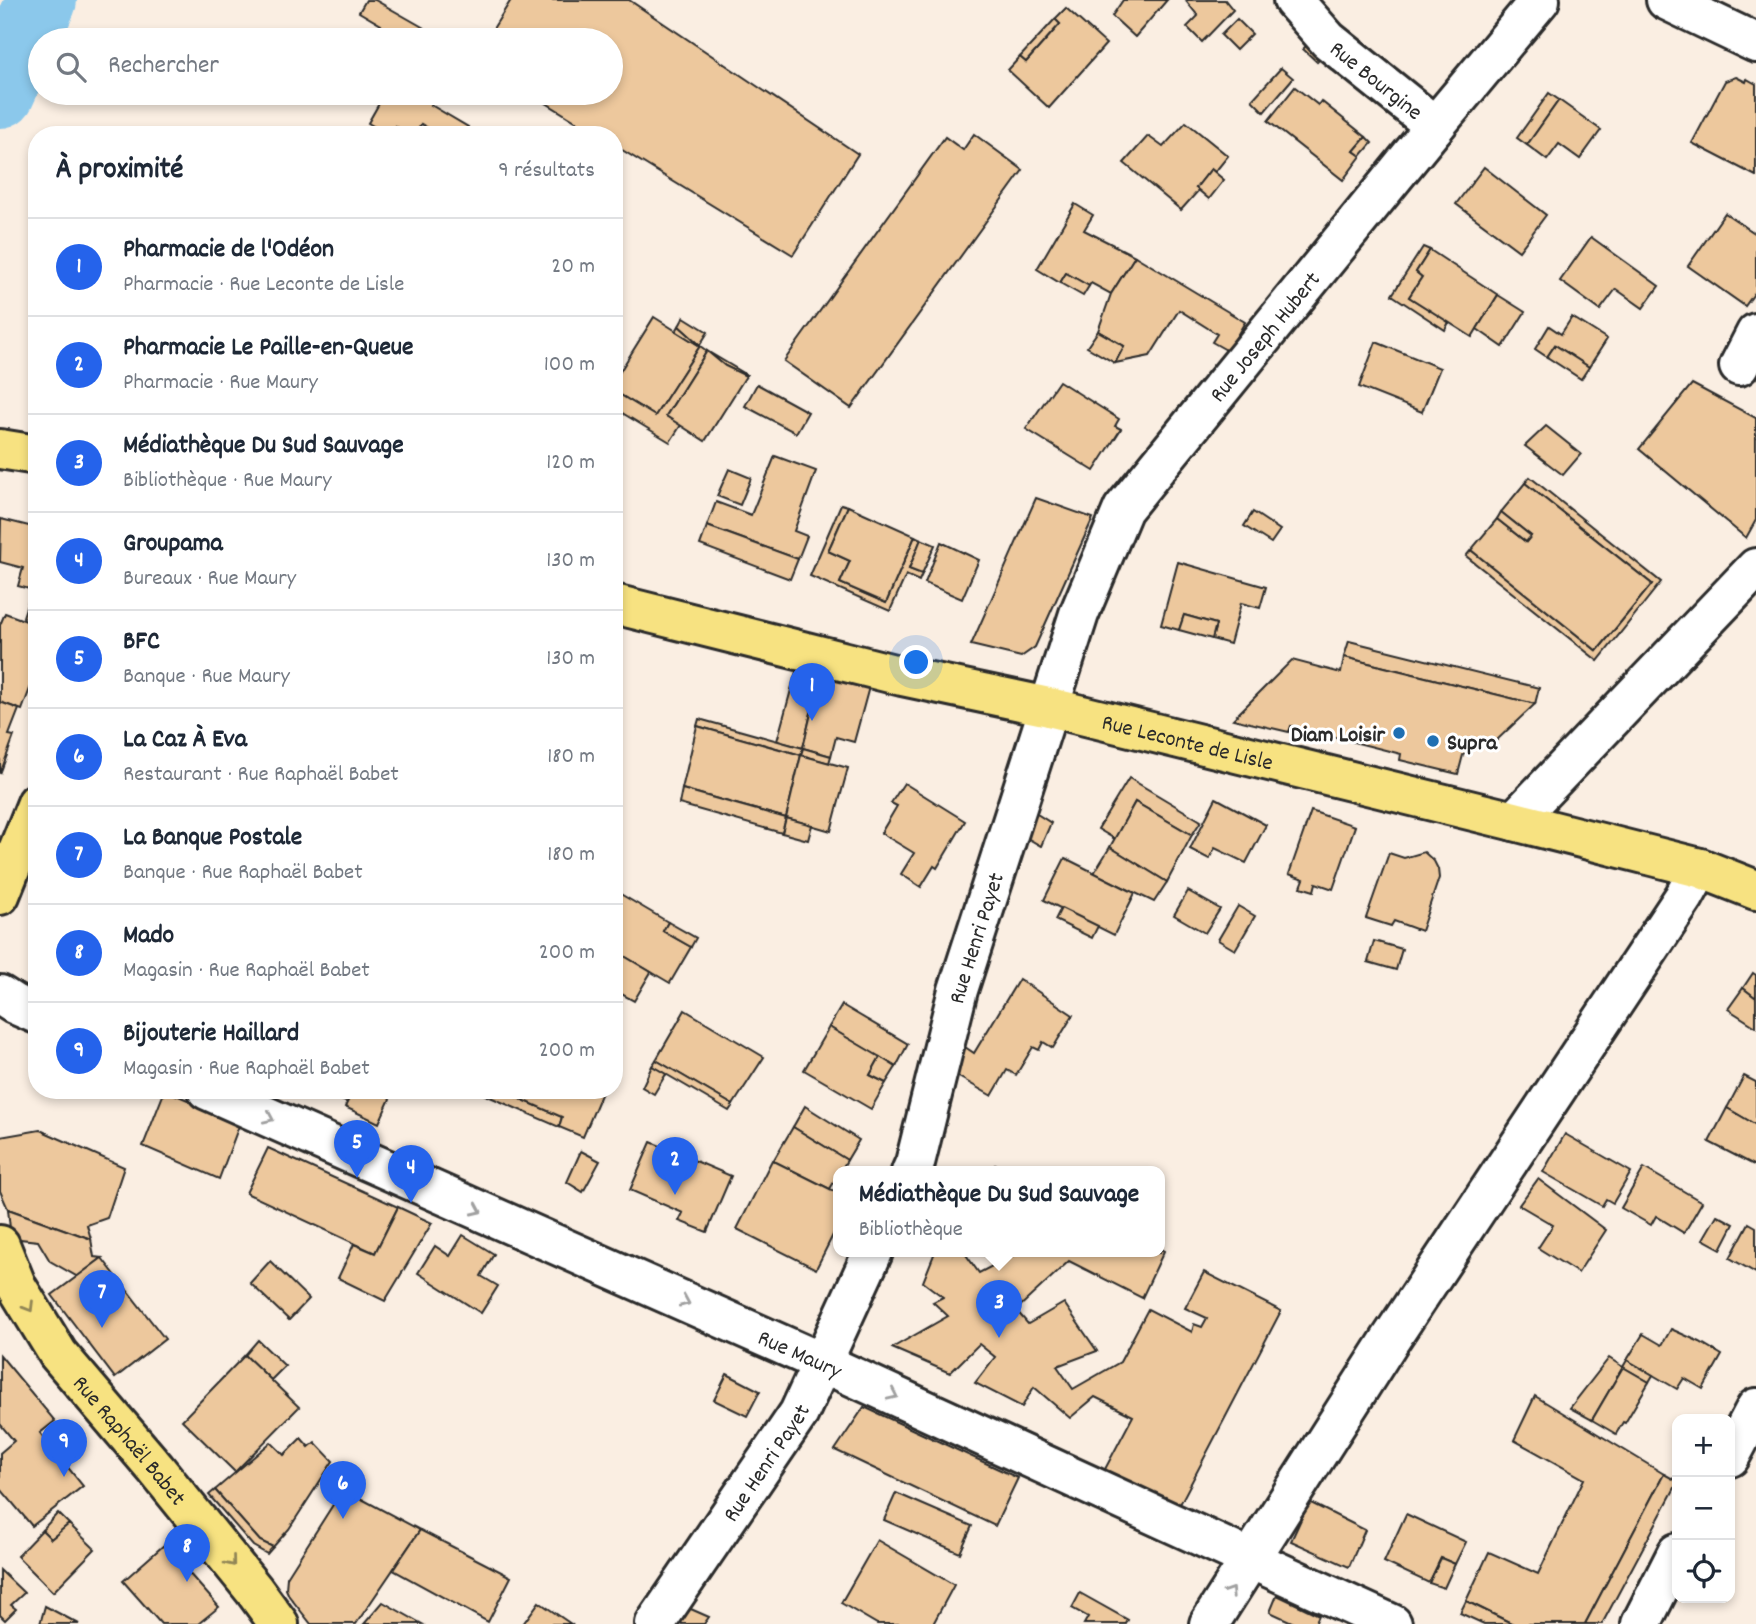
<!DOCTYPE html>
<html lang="fr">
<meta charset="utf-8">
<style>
body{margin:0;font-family:Dekko,sans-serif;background:#f2f2f3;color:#1f2937}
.controls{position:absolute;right:21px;bottom:21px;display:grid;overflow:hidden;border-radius:14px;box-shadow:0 4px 10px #0003}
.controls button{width:63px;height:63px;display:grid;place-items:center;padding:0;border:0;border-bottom:2px solid #e0e1e3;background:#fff;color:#1f2937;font:35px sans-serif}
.you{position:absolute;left:917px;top:663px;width:24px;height:24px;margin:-18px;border:5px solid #fff;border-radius:50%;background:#1a73e8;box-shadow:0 0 0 10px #1a73e833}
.badge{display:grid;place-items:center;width:46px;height:46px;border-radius:50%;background:#2563eb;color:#fff;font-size:23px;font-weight:700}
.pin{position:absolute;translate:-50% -58px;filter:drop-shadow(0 2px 4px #0008)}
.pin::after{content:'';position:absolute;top:37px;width:24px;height:21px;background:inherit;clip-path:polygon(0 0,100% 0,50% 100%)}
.popup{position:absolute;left:833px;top:1166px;width:332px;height:91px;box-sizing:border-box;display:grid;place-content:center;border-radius:14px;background:#fff;filter:drop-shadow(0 2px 5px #0005);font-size:23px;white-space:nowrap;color:#747a83}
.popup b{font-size:26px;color:#1f2937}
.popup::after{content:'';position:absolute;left:50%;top:100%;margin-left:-14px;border:14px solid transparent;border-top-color:#fff}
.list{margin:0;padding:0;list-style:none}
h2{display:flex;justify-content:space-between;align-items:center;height:91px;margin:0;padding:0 28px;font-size:30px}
h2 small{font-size:23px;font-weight:400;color:#747a83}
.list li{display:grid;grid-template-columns:46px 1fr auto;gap:21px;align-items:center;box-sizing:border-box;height:98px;padding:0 28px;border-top:2px solid #e0e1e3}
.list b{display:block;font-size:26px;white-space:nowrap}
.list p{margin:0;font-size:23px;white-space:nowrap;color:#747a83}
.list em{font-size:23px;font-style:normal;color:#747a83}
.icon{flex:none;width:38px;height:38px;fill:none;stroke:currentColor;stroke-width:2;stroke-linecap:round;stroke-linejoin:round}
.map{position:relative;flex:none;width:1756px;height:1624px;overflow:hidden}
.search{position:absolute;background:#fff;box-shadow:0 4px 10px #0003;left:28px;top:28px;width:595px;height:77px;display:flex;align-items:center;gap:18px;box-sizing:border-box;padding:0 24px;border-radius:38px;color:#747a83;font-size:26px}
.panel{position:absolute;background:#fff;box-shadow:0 4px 10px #0003;left:28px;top:126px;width:595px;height:973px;border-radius:28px}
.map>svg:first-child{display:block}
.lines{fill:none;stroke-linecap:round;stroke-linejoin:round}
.river{stroke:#8bc8eb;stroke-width:70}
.building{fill:#edc89d;stroke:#2b2b2b;stroke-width:2}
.minor-casing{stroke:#2b2b2b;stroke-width:44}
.major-casing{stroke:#2b2b2b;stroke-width:44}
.minor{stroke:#fff;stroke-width:38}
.major{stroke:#f7e281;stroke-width:38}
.oneway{stroke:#a0a0a0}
.oneway2{stroke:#918656}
.poi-dot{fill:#1f6fb2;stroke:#fff;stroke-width:2.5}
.labels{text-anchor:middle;stroke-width:6;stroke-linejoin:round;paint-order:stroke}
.street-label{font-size:23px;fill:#2b2b2b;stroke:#fff}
.poi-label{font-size:23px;font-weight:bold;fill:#2b2b2b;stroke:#fff;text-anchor:end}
</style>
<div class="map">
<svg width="1756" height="1624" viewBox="0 0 1756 1624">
<rect width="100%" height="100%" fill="#faeee2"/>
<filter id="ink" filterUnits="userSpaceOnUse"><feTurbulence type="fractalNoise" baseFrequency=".0143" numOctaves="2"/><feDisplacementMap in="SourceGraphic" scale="14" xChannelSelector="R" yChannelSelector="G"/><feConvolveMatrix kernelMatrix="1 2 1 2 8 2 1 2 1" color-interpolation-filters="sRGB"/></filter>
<g filter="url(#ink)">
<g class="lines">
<!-- river -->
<polyline class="river" points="0,93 42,0"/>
</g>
<!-- building -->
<g class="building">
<polygon points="366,0 375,0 426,29 419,40 380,40 375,37 381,25 359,12"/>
<polygon points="511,0 629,0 858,154 793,255 614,145 614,135 598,135 530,93 611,93 611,40 486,40"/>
<polygon points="1123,0 1167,0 1135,37 1112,16"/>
<polygon points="1187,0 1225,0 1233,10 1202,42 1187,27 1198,16 1186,1"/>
<polygon points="1066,8 1106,44 1049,108 1008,70 1020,57 1026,62 1060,24 1055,19"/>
<polygon points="1055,19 1060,24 1026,62 1020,57"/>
<polygon points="1237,19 1252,34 1236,50 1221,35"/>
<polygon points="1312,40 1326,53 1317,62 1303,49"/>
<polygon points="1281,68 1293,78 1264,112 1252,100"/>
<polygon points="1736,77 1746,82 1747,79 1756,84 1756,176 1692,143 1725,81"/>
<polygon points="1295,87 1318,105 1321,101 1366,137 1354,151 1361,156 1343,180 1268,121"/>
<polygon points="385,93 421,93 434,100 431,105 468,127 464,135 440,135 421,124 415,135 410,135 395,126 389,135 368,123"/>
<polygon points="1549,93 1559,100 1527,145 1517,138"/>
<polygon points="1559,100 1601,130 1580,159 1559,144 1547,160 1527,145"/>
<polygon points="1186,122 1228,156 1215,172 1211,169 1196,188 1199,190 1181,210 1124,163 1148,136 1163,147"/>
<polygon points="395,126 410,135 390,135"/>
<polygon points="974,134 1023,170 851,408 784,361 945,137 963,150"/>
<polygon points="1366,137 1372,143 1361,156 1354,151"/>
<polygon points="1484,167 1546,215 1519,251 1456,204"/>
<polygon points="1211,169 1224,180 1209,199 1196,188"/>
<polygon points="1075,204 1093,215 1084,230 1135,256 1111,294 1091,283 1089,286 1066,273 1060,283 1037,269"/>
<polygon points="1725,213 1756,234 1756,291 1745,306 1688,266"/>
<polygon points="1591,237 1659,286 1643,308 1616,289 1600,310 1560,281"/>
<polygon points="1423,247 1430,250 1416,272 1422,277 1409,297 1449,322 1445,330 1392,295"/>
<polygon points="1430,250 1498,295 1472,337 1409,297 1422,277 1416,272"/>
<polygon points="1135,256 1245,322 1228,351 1212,342 1217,334 1179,310 1150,356 1115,363 1124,346 1098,331 1111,294"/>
<polygon points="1066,273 1089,286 1083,296 1060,283"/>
<polygon points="1498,295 1525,312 1503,347 1477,329"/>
<polygon points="654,317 700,346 655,416 614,391 614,381"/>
<polygon points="684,317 708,332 700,345 679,326"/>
<polygon points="1572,317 1607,339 1589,367 1555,345 1547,357 1535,349 1549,326 1561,334"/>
<polygon points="679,326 700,345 700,346 676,331"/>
<polygon points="1098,331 1124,346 1115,363 1087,347"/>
<polygon points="1376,342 1440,368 1422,412 1359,387"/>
<polygon points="1555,345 1589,367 1581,379 1547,357"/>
<polygon points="700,346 707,351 666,416 681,425 670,442 614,408 614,391 655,416"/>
<polygon points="707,351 747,375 746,376 725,366"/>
<polygon points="707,351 725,366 746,376 705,441 666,416"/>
<polygon points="1059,381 1119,419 1115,426 1121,429 1094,471 1026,429"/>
<polygon points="757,384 808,412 796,433 745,406"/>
<polygon points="1692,384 1756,418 1756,520 1746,538 1639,449"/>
<polygon points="1546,426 1581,454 1563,475 1525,446"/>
<polygon points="775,456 816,471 794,531 807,536 798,559 707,526 716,502 751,515"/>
<polygon points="729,469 751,478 740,505 717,496"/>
<polygon points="1530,477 1661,582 1598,661 1466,556 1471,550 1597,651 1652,584 1525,483"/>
<polygon points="1525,483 1652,584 1597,651 1471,550 1497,519 1526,542 1531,536 1501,512"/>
<polygon points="1036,498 1093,518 1035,647 1021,657 971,645"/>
<polygon points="841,504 848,506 828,551 850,561 840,583 886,603 915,536 921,539 909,569 922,574 919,581 906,575 890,611 810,576"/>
<polygon points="848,506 915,536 886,603 840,583 850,561 828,551"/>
<polygon points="1253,512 1280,530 1271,543 1244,526"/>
<polygon points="1501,512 1531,536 1526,542 1497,519"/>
<polygon points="1,519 37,528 37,591 18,586 23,568 0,562"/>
<polygon points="707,526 798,559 790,579 700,545"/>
<polygon points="921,539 935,545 922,574 909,569"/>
<polygon points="941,542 979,560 962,599 925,583"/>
<polygon points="1178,562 1266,587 1260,608 1241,603 1230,644 1212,639 1216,624 1184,615 1179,630 1161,625"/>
<polygon points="30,595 37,598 37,622 23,617"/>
<polygon points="5,613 37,625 37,670 22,710 0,702 0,625"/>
<polygon points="1184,615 1216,624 1212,639 1179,630"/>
<polygon points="1349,641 1539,688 1535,704 1344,657"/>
<polygon points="1344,657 1535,704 1496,741 1487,739 1463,755 1458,774 1400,760 1401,754 1291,726 1289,732 1233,719 1292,660 1341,673"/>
<polygon points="797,668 820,674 803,748 777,741"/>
<polygon points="820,674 869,687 854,742 836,737 831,756 803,748"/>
<polygon points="0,702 19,709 9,735 14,736 0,774"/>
<polygon points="699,719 803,748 801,755 697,726"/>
<polygon points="697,726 801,755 786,818 682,789"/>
<polygon points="803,748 831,756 829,763 801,755"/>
<polygon points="801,755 848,768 831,831 786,818"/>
<polygon points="1129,778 1201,821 1192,835 1135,802 1115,839 1098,829"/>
<polygon points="904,783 965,821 937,868 934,866 921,887 901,874 914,853 881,833 897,806 891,803"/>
<polygon points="682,789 786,818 782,833 679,804"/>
<polygon points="1216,798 1266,825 1246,863 1215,848 1209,859 1190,849"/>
<polygon points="1135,802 1192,835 1167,882 1110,847"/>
<polygon points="1029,809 1051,823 1041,846 1022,835"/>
<polygon points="1311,811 1355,826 1333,889 1316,883 1314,891 1301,887 1304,879 1289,874"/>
<polygon points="786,818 812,825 808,840 782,833"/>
<polygon points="1110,847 1167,882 1154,902 1094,873"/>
<polygon points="1424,852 1434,861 1438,869 1439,878 1421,931 1394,921 1391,926 1366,918 1389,853 1404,858"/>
<polygon points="1065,858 1135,893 1114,935 1044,900"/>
<polygon points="1188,891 1220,909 1205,933 1174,915"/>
<polygon points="617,892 668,922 663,931 691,947 670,983 614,950 614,896"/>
<polygon points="1238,906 1255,916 1235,950 1218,940"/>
<polygon points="1061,908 1098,926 1092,938 1055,920"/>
<polygon points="668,922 696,938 691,947 663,931"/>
<polygon points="1374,941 1402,949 1396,970 1368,962"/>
<polygon points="614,950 651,972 634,1001 614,990"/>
<polygon points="1753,973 1756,975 1756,998 1743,988"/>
<polygon points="1019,979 1073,1015 1053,1048 1043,1042 1039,1050 1033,1047 1016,1075 1007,1070 992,1096 957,1076 965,1047 974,1053"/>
<polygon points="1743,988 1756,998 1756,1027 1728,1009"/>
<polygon points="842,1005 908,1044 896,1067 829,1027"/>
<polygon points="685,1010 764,1057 733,1105 656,1060"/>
<polygon points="829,1027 880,1057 870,1075 886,1083 871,1109 804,1070"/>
<polygon points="880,1057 896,1067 886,1083 870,1075"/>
<polygon points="656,1060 733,1105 729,1111 652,1066"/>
<polygon points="652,1066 666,1074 654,1094 642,1087"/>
<polygon points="1744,1076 1756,1082 1756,1125 1727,1108"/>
<polygon points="165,1090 240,1123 219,1179 143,1146"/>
<polygon points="318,1090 353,1090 348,1103"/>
<polygon points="353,1090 394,1090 379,1123 345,1107"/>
<polygon points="474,1090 500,1090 562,1117 559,1127"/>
<polygon points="500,1090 603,1090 583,1137 559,1127 562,1117"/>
<polygon points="805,1106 859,1140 847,1160 793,1127"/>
<polygon points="1727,1108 1756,1125 1756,1166 1709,1142"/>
<polygon points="793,1127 847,1160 840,1172 838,1172 838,1175 830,1189 773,1161"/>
<polygon points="40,1130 124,1167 107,1218 87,1225 91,1239 8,1209 0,1191 0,1137"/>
<polygon points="1565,1134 1631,1172 1613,1203 1606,1199 1602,1206 1543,1172"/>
<polygon points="651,1142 731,1176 707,1232 679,1221 683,1213 630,1190"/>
<polygon points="268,1148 398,1207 375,1253 246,1193"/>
<polygon points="581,1151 600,1161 583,1192 567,1182"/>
<polygon points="772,1160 838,1193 838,1225 816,1269 737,1229"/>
<polygon points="995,1165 1009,1172 991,1172"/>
<polygon points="1644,1168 1702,1202 1684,1233 1656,1216 1651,1225 1621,1208"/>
<polygon points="1538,1179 1606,1230 1578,1273 1538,1248 1553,1225 1519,1205"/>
<polygon points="398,1207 432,1223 385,1301 338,1278 354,1244 375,1253"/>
<polygon points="8,1209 91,1239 94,1257 102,1258 78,1277 50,1261 38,1241 11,1238"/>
<polygon points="1717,1215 1734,1224 1721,1249 1703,1239"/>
<polygon points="1749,1223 1756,1227 1756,1273 1730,1258"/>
<polygon points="463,1235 494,1254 481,1276 498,1286 481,1313 418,1273 435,1246 450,1256"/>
<polygon points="1160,1249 1164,1251 1142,1298 1069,1261 1016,1310 1028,1324 1064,1303 1097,1351 1057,1366 1073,1389 1120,1362 1148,1309 1192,1332 1194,1324 1202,1327 1207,1318 1185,1308 1204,1272 1281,1311 1177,1510 1104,1471 1133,1416 1095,1397 1070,1418 1034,1387 1022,1407 975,1383 995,1357 979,1344 950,1373 892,1348 948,1316 933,1302 943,1297 923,1282 935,1252 964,1252 979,1273 1019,1252 1160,1252"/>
<polygon points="102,1258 165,1339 115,1378 52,1295"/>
<polygon points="270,1261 309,1299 289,1320 250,1283"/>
<polygon points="1671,1329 1700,1342 1722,1355 1703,1389 1684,1378 1677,1389 1627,1360 1643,1334 1662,1345"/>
<polygon points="258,1340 285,1366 271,1380 245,1355"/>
<polygon points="0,1355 55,1421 40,1433 83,1486 32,1526 0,1488 0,1453 14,1441 0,1424"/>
<polygon points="245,1355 299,1407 235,1472 182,1420"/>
<polygon points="1609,1358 1623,1367 1592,1420 1570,1408"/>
<polygon points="1627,1360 1653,1375 1649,1382 1623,1367"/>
<polygon points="1623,1367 1649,1382 1625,1423 1623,1422 1616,1434 1592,1420"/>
<polygon points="727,1374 760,1391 747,1416 714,1400"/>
<polygon points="1535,1396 1664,1474 1585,1624 1513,1624 1466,1601 1489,1552 1538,1574 1584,1479 1514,1440"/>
<polygon points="864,1407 1018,1478 995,1526 835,1450"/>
<polygon points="301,1438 309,1447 315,1442 333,1461 289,1529 273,1547 260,1541 215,1490 271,1442 284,1455"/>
<polygon points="1664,1474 1677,1481 1677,1484 1602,1624 1585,1624"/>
<polygon points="343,1489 420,1530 356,1624 311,1624 289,1596 286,1589 287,1577"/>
<polygon points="215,1490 260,1541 273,1547 267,1554 253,1546 209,1495"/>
<polygon points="896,1493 972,1526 960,1553 884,1520"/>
<polygon points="1309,1502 1365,1530 1349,1567 1291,1541"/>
<polygon points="58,1513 69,1524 51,1539 42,1530"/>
<polygon points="1406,1514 1466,1542 1455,1564 1441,1558 1429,1583 1384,1562"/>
<polygon points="69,1524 95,1549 53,1592 17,1556 42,1530 51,1539"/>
<polygon points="420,1530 511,1577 488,1622 393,1570"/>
<polygon points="877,1540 954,1585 933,1624 877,1624 841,1603"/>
<polygon points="164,1545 219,1607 198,1624 161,1624 123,1581"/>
<polygon points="1441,1558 1455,1564 1444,1588 1429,1583"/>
<polygon points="0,1570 24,1593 11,1605 16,1609 5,1620 0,1615"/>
<polygon points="1080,1593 1128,1620 1126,1624 1084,1624 1088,1617 1072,1608"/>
<polygon points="1277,1595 1319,1615 1315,1624 1296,1624 1270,1612"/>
<polygon points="1466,1601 1513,1624 1484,1624 1460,1613"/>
<polygon points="383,1602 422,1624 364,1624"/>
<polygon points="539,1602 571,1624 523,1624"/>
<polygon points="45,1606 79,1624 40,1624"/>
<polygon points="684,1606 709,1617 704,1624 671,1624"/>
</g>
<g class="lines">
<!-- minor casing -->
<g class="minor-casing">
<g id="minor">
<path id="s1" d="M1293 0 1328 40 1435 126"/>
<polyline points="1666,0 1756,43"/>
<polyline points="1739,366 1756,333"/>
<polyline points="1514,821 1756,568"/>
<polyline points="0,995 14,1004 37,1014"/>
<path id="s2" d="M207 1090 821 1362 1392 1624"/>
<path id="s3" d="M911 1172 915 1163 958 990 1079 614 1123 509 1435 126 1540 0"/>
<polyline points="1730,1457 1756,1408"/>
<path id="s4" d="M655 1624 799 1413 873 1252"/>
<polyline points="1209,1624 1390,1340 1684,897 1700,868"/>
<polyline points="1641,1624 1677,1553"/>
</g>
</g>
<!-- major casing -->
<g class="major-casing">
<g id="major">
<polyline points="0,449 37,455"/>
<path id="s5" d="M614 604 902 676 1049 707 1514 821 1700 868 1756 890"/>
<polyline points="0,895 37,803"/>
<path id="s6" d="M0 1245 17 1287 58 1354 156 1469 254 1590 279 1624"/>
</g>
</g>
<!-- minor -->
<use href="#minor" class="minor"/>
<!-- major -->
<use href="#major" class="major"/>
</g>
<!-- one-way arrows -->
<defs><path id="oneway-chevron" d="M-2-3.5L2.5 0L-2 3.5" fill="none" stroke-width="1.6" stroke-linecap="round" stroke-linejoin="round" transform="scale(1.75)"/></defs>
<g class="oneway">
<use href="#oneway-chevron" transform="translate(269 1118) rotate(24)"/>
<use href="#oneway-chevron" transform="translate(477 1210) rotate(24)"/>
<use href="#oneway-chevron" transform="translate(685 1302) rotate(24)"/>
<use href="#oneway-chevron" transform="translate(893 1395) rotate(25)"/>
<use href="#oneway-chevron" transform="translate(1230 1592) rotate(-57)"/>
</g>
<g class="oneway2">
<use href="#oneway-chevron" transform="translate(29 1307) rotate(59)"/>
<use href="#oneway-chevron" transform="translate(231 1562) rotate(51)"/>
</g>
</g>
<!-- markers -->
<g class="poi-dot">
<circle cx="1399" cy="733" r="7"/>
<circle cx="1433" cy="741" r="7"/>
</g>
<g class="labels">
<!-- street labels -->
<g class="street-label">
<text dy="8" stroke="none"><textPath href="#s1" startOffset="116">Rue Bourgine</textPath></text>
<text dy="8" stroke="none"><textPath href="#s3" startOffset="920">Rue Joseph Hubert</textPath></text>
<text dy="8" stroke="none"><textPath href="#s5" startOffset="590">Rue Leconte de Lisle</textPath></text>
<text dy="8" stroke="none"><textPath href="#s3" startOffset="243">Rue Henri Payet</textPath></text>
<text dy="8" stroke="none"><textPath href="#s2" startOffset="649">Rue Maury</textPath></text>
<text dy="8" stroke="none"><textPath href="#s6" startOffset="236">Rue Raphaël Babet</textPath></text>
<text dy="8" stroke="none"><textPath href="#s4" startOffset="196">Rue Henri Payet</textPath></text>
</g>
<!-- poi labels -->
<g class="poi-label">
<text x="1385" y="741">Diam Loisir</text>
<text x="1447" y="749" text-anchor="start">Supra</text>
</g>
</g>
</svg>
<div class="controls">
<button>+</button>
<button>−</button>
<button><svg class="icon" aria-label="locate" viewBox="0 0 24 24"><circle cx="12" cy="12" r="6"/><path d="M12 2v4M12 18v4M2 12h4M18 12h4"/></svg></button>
</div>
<div class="you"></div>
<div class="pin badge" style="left:812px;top:721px">1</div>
<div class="pin badge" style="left:675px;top:1195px">2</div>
<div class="pin badge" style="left:999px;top:1338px">3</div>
<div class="popup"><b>Médiathèque Du Sud Sauvage</b>Bibliothèque</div>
<div class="pin badge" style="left:411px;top:1203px">4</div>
<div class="pin badge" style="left:357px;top:1178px">5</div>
<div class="pin badge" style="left:343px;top:1519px">6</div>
<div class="pin badge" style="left:102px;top:1328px">7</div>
<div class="pin badge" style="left:187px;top:1582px">8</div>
<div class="pin badge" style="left:64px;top:1477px">9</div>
<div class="search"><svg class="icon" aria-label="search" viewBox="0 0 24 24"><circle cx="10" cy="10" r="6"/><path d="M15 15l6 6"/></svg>Rechercher</div>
<section class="panel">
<h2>À proximité<small>9 résultats</small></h2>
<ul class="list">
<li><span class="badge">1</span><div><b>Pharmacie de l'Odéon</b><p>Pharmacie · Rue Leconte de Lisle</p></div><em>20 m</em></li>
<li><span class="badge">2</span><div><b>Pharmacie Le Paille-en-Queue</b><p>Pharmacie · Rue Maury</p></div><em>100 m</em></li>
<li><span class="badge">3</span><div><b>Médiathèque Du Sud Sauvage</b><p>Bibliothèque · Rue Maury</p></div><em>120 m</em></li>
<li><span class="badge">4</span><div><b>Groupama</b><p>Bureaux · Rue Maury</p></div><em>130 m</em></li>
<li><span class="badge">5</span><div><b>BFC</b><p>Banque · Rue Maury</p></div><em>130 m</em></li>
<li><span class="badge">6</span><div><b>La Caz À Eva</b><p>Restaurant · Rue Raphaël Babet</p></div><em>180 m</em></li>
<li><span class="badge">7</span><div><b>La Banque Postale</b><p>Banque · Rue Raphaël Babet</p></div><em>180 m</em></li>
<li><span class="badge">8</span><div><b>Mado</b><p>Magasin · Rue Raphaël Babet</p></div><em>200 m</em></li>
<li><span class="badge">9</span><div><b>Bijouterie Haillard</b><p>Magasin · Rue Raphaël Babet</p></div><em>200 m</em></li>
</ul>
</section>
</div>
